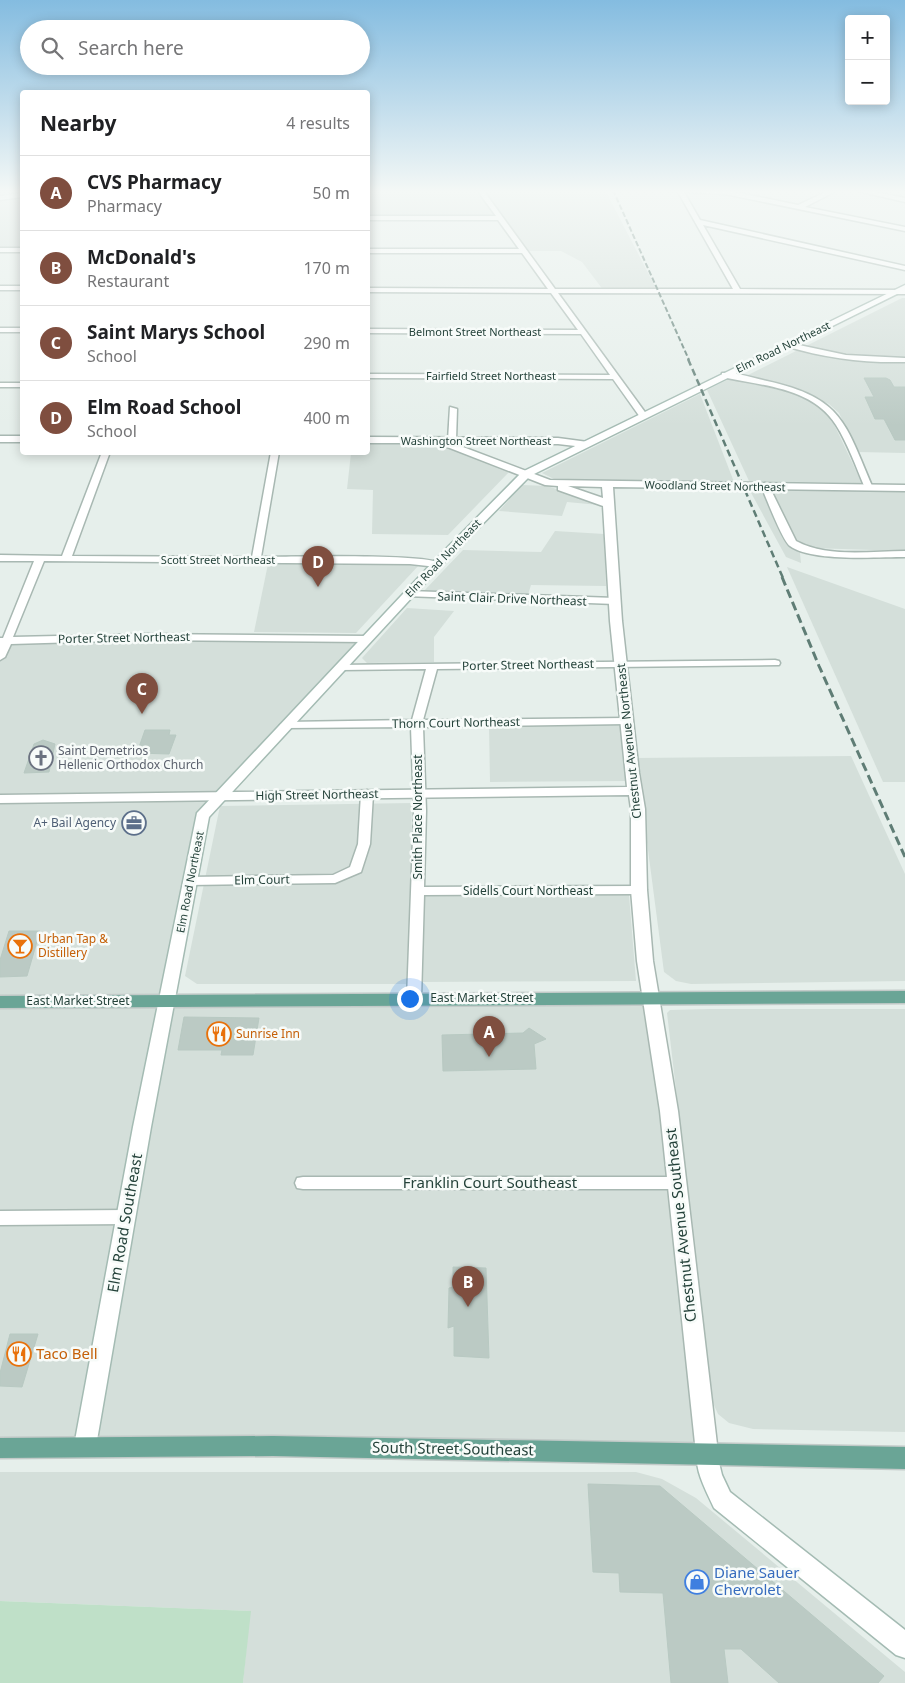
<!DOCTYPE html>
<meta charset="utf-8">
<style>
body{margin:0;font-family:"Noto Sans",sans-serif;background:#f2f2f2;color:#202124}
.controls{position:absolute;right:15px;top:15px;display:grid;overflow:hidden;border-radius:5px;box-shadow:0 2px 12px #0003}
.controls button{width:45px;height:45px;display:grid;place-items:center;padding:0;border:0;border-bottom:1px solid #e0e0e0;background:#fff;color:#202124;font:25px sans-serif}
.you{position:absolute;left:409px;top:998px;width:18px;height:18px;margin:-12px;border:4px solid #fff;border-radius:50%;background:#1a73e8;box-shadow:0 0 0 8px #1a73e833}
.badge{display:grid;place-items:center;width:32px;height:32px;border-radius:50%;background:#7f4e3f;color:#fff;font-size:16px;font-weight:700}
.pin{position:absolute;translate:-50% -41px;filter:drop-shadow(0 1px 2px #0008)}
.pin::after{content:'';position:absolute;top:26px;width:18px;height:15px;background:inherit;clip-path:polygon(0 0,100% 0,50% 100%)}
.list{margin:0;padding:0;list-style:none}
h2{display:flex;justify-content:space-between;align-items:center;height:65px;margin:0;padding:0 20px;font-size:21px}
h2 small{font-size:16px;font-weight:400;color:#757577}
.list li{display:grid;grid-template-columns:32px 1fr auto;gap:15px;align-items:center;box-sizing:border-box;height:75px;padding:0 20px;border-top:1px solid #e0e0e0}
.list b{display:block;font-size:19px;white-space:nowrap}
.list p{margin:0;font-size:16px;white-space:nowrap;color:#757577}
.list em{font-size:16px;font-style:normal;color:#757577}
.icon{flex:none;width:28px;height:28px;fill:none;stroke:currentColor;stroke-width:2;stroke-linecap:round;stroke-linejoin:round}
.map{position:relative;flex:none;width:905px;height:1683px;overflow:hidden}
.search{position:absolute;background:#fff;box-shadow:0 2px 12px #0003;left:20px;top:20px;width:350px;height:55px;display:flex;align-items:center;gap:12px;box-sizing:border-box;padding:0 18px;border-radius:28px;color:#757577;font-size:19px}
.panel{position:absolute;background:#fff;box-shadow:0 2px 12px #0003;left:20px;top:90px;width:350px;height:365px;border-radius:5px}
.map>svg:first-child{display:block}
.built{fill:#d4dfda}
.green{fill:#bfe0c8}
.building{fill:#bbcac4;stroke:#b8c9c2}
.lines{fill:none;stroke-linecap:round;stroke-linejoin:round}
.minor-casing{stroke:#a8b8b2;stroke-width:3}
.tertiary-casing{stroke:#a8b8b2;stroke-width:3}
.secondary-casing{stroke:#a4bbb3;stroke-width:3}
.primary-casing{stroke:#c2cac8;stroke-width:3}
.minor{fill:#fff;fill-rule:evenodd}
.tertiary{fill:#fff;fill-rule:evenodd}
.secondary{fill:#fff;fill-rule:evenodd}
.primary{fill:#6aa596;fill-rule:evenodd}
.rail-far2{stroke:#5f7d75;stroke-width:2;stroke-dasharray:5.5 2.5;stroke-linecap:butt}
.rail-far1{stroke:#5f7d75;stroke-width:2.5;stroke-dasharray:7 4;stroke-linecap:butt}
.rail{stroke:#5f7d75;stroke-width:3;stroke-dasharray:9 4.5;stroke-linecap:butt}
.labels{text-anchor:middle;stroke-width:5;stroke-linejoin:round;paint-order:stroke}
.far-street-label{font-size:11px;fill:#24423a;stroke:#f7fbf9}
.street-label{font-size:12px;fill:#24423a;stroke:#f7fbf9}
.worship-label{font-size:12px;fill:#5b616d;stroke:#f7fbf9;text-anchor:start}
.service-label{font-size:12px;fill:#4e5e75;stroke:#f7fbf9;text-anchor:end}
.food-label{font-size:12px;fill:#c56008;stroke:#f7fbf9;text-anchor:start}
.near-street-label{font-size:15px;fill:#24423a;stroke:#f7fbf9}
.near-food-label{font-size:15px;fill:#c56008;stroke:#f7fbf9;text-anchor:start}
.near-shop-label{font-size:15px;fill:#366cbe;stroke:#f7fbf9;text-anchor:start}
</style>
<div class="map">
<svg width="905" height="1683" viewBox="0 0 905 1683">
<rect width="100%" height="100%" fill="#e6efeb"/>
<!-- built -->
<g class="built">
<rect x="0" y="190" width="22" height="60"/>
<polygon points="368,190 605,190 658,292 604,291 582,262 561,251 524,251 500,218 368,218"/>
<polygon points="902,298 905,298 905,453 858,452 839,413 829,404 804,393 744,377"/>
<polygon points="729,379 798,394 820,406 832,420 862,483 749,481 707,390"/>
<polygon points="700,394 734,482 565,480 554,479 542,473"/>
<polygon points="368,442 434,442 509,472 448,535 372,534 373,490 347,489 351,453 368,452"/>
<polygon points="522,485 548,486 599,505 567,502 562,516 499,511"/>
<polygon points="749,489 905,490 905,551 810,548 800,553 801,563 786,557"/>
<polygon points="555,531 604,534 606,586 531,585 527,598 422,593 463,550 541,552"/>
<polygon points="268,564 419,565 356,633 254,632"/>
<polygon points="787,567 905,609 905,782 883,782"/>
<polygon points="407,608 454,611 434,637 434,662 367,663 362,658"/>
<polygon points="146,637 367,639 210,805 168,1000 651,997 707,1453 0,1448 0,641"/>
<polygon points="621,724 628,781 490,782 489,726"/>
<polygon points="851,756 905,874 905,981 691,984 676,981 664,972 636,758"/>
<polygon points="412,803 408,984 197,984 185,976 220,806"/>
<polygon points="424,895 629,895 636,981 420,982"/>
<polygon points="710,1009 905,1009 905,1432 753,1429 729,1423 718,1414 713,1403 667,1013 670,1010"/>
<polygon points="0,1472 636,1472 662,1479 696,1498 905,1672 905,1683 243,1683 250,1611 0,1601"/>
</g>
<!-- green -->
<polygon class="green" points="0,1601 251,1611 243,1683 0,1683"/>
<!-- building -->
<g class="building">
<polygon points="864,378 886,378 890,380 894,387 905,387 905,440 895,440 884,419 875,419 865,397 874,397"/>
<polygon points="145,730 170,730 169,735 176,735 169,754 137,753"/>
<polygon points="43,740 55,744 49,772 24,773 34,744"/>
<polygon points="9,931 40,931 27,976 0,977 0,960"/>
<polygon points="184,1017 259,1018 253,1055 221,1055 222,1050 178,1050"/>
<polygon points="529,1028 546,1039 534,1044 536,1069 443,1071 442,1035 523,1033"/>
<polygon points="453,1267 486,1268 489,1358 454,1356 454,1326 448,1328 449,1288 453,1287"/>
<polygon points="10,1334 38,1334 22,1387 0,1386 0,1373"/>
<polygon points="588,1484 660,1486 884,1676 878,1683 779,1683 741,1649 724,1649 728,1683 671,1683 663,1593 620,1592 619,1573 593,1572"/>
</g>
<g class="lines">
<!-- minor casing -->
<g class="minor-casing">
<g id="minor">
<polygon points="477,190 483,190 555,289 733,289 678,192 659,190 725,190 798,205 830,190 838,190 805,207 905,227 905,231 725,194 684,192 700,220 905,266 905,270 703,225 740,289 905,290 905,294 558,293 647,415 643,417 640,417 613,379 368,378 368,374 610,375 581,334 368,333 368,329 578,330 551,293 368,292 368,288 548,289 522,253 368,253 368,249 519,249 498,220 368,220 368,216 496,216"/>
<polygon points="853,190 866,190 905,198 905,202"/>
<polygon points="22,193 22,197 0,200 0,196"/>
<rect x="0" y="248" width="22" height="4"/>
<rect x="0" y="286" width="22" height="4"/>
<rect x="0" y="328" width="22" height="4"/>
<path d="M785 342 846 355 905 358V362C864 363 825 358 785 346Z"/>
<path d="M722 373C736 372 754 378 767 381 843 398 845 423 873 488L872 490 865 488C856 467 848 444 836 425 812 387 762 386 722 377Z"/>
<rect x="0" y="383" width="22" height="4"/>
<polygon points="450,407 457,409 456,440 452,443 448,440"/>
<path d="M102 452H110L72 556 252 557 271 452H279L261 557C288 557 429 553 442 564L437 567 410 564 44 561 13 637 146 634 367 636 372 639 367 642 146 640 11 644 5 657 0 660V638H3L34 561H0V555L62 556Z"/>
<path d="M765 483 769 486 796 541C828 558 870 551 905 551V557C878 557 811 562 790 546 782 540 766 497 761 486Z"/>
<polygon points="409,591 615,598 620,601 615,604 405,596 404,594"/>
<polygon points="775,660 779,661 780,663 779,665 437,669 423,720 626,718 632,721 626,724 423,727 426,811 424,887 639,886 645,890 639,894 424,895 421,999 419,1003 409,1003 407,999 414,811 411,727 286,728 280,725 286,722 412,720 426,669 341,670 336,667 337,665"/>
<polygon points="367,790 373,794 370,844 361,872 335,883 190,885 184,881 190,877 333,875 350,867 358,844 361,794"/>
<polygon points="303,1177 676,1177 682,1178 684,1183 682,1188 676,1189 303,1189 297,1188 295,1183 297,1178"/>
<polygon points="127,1210 133,1212 135,1217 133,1222 127,1224 0,1225 0,1211"/>
</g>
</g>
<!-- tertiary casing -->
<g class="tertiary-casing">
<g id="tertiary">
<rect x="0" y="436" width="22" height="6"/>
<path d="M368 437 558 438 588 442V446L584 447 558 444H455L550 480 905 485V491L613 487 622 621 639 773 645 809 647 890 653 961 678 1111 718 1453 715 1460 707 1464 699 1460 696 1453 660 1111 637 961 631 890V809L629 795 0 803V795L627 787 610 621 603 506 558 490V486L545 485 437 443H368ZM568 486 602 487 603 498Z"/>
</g>
</g>
<!-- secondary casing -->
<g class="secondary-casing">
<g id="secondary">
<polygon points="905,285 905,290 530,476 441,566 209,817 151,1127 96,1446 93,1453 85,1456 77,1453 74,1446 133,1127 197,813 433,562 522,472"/>
<path d="M707 1442 715 1446 722 1475 730 1492 905 1630V1658L896 1655 714 1508C706 1490 691 1465 699 1446Z"/>
</g>
</g>
<!-- primary casing -->
<g class="primary-casing">
<g id="primary">
<polygon points="905,991 905,1003 0,1008 0,996"/>
<polygon points="273,1436 905,1447 905,1469 273,1456 0,1458 0,1438"/>
</g>
</g>
<!-- minor -->
<use href="#minor" class="minor"/>
<!-- tertiary -->
<use href="#tertiary" class="tertiary"/>
<!-- secondary -->
<use href="#secondary" class="secondary"/>
<!-- primary -->
<use href="#primary" class="primary"/>
<!-- rail-far2 -->
<polyline class="rail-far2" points="613,190 689,360"/>
<!-- rail-far1 -->
<polyline class="rail-far1" points="688,359 783,578"/>
<!-- rail -->
<polyline class="rail" points="782,577 819,666 905,857"/>
</g>
<!-- sky -->
<linearGradient id="sky" x2="0" y2="1"><stop stop-color="#84bce0"/><stop offset="0.45" stop-color="#f4f8f6"/><stop offset="1" stop-color="#f4f8f6" stop-opacity="0"/></linearGradient>
<rect width="905" height="426" fill="url(#sky)"/>
<!-- icons -->
<defs>
<g id="church-ring" transform="scale(1.25)"><circle r="9.5" fill="#f7fbf9" stroke="#6b7280" stroke-width="1.5"/><path d="M-1.2-6h2.4v3.5h3.3v2.4h-3.3V6h-2.4V-.1h-3.3v-2.4h3.3Z" fill="#6b7280"/></g>
<g id="office-ring" transform="scale(1.25)"><circle r="9.5" fill="#f7fbf9" stroke="#5c6f8a" stroke-width="1.5"/><path d="M-6-3h4V-5.5h4V-3h4V5H-6ZM-1-4.5V-3h2v-1.5ZM-6 0V1H6V0Z" fill="#5c6f8a"/></g>
<g id="bar-ring" transform="scale(1.25)"><circle r="9.5" fill="#f7fbf9" stroke="#e8710a" stroke-width="1.5"/><path d="M-6-5H6L.8 .8V4.5H3.5V6h-7V4.5H-.8V.8Z" fill="#e8710a"/></g>
<g id="restaurant-ring" transform="scale(1.25)"><circle r="9.5" fill="#f7fbf9" stroke="#e8710a" stroke-width="1.5"/><path d="M-5-6h1v4h1v-4h1v4h1v-4h1v5L-1.5 .5V6h-2V.5L-5-1ZM5-6V6H3V1.5H1.5Q1.5-4 5-6Z" fill="#e8710a"/></g>
<g id="shop-ring" transform="scale(1.25)"><circle r="9.5" fill="#f7fbf9" stroke="#3f7fe0" stroke-width="1.5"/><path d="M-5-2.5h2.3a2.7 3.5 0 0 1 5.4 0H5L5.5 6h-11ZM-1.5-2.5h3a1.5 2.3 0 0 0-3 0Z" fill="#3f7fe0"/></g>
</defs>
<g fill-rule="evenodd">
<use href="#church-ring" x="41" y="758"/>
<use href="#office-ring" x="134" y="823"/>
<use href="#bar-ring" x="20" y="946"/>
<use href="#restaurant-ring" x="219" y="1034"/>
<use href="#restaurant-ring" x="19" y="1354"/>
<use href="#shop-ring" x="697" y="1582"/>
</g>
<g class="labels">
<!-- far-street labels -->
<g class="far-street-label">
<text x="475" y="336">Belmont Street Northeast</text>
<text transform="translate(783 347) rotate(-26)" y="4">Elm Road Northeast</text>
<text x="491" y="380">Fairfield Street Northeast</text>
<text x="476" y="445">Washington Street Northeast</text>
<text transform="translate(715 486) rotate(1)" y="4">Woodland Street Northeast</text>
<text transform="translate(443 558) rotate(-46)" y="4">Elm Road Northeast</text>
<text x="218" y="564">Scott Street Northeast</text>
<text transform="translate(190 882) rotate(-79)" y="4">Elm Road Northeast</text>
</g>
<!-- street labels -->
<g class="street-label">
<text transform="translate(512 599) rotate(2)" y="4">Saint Clair Drive Northeast</text>
<text transform="translate(124 638) rotate(-1)" y="4">Porter Street Northeast</text>
<text transform="translate(528 665) rotate(-1)" y="4">Porter Street Northeast</text>
<text transform="translate(456 723) rotate(-1)" y="4">Thorn Court Northeast</text>
<text transform="translate(629 741) rotate(-96)" y="4">Chestnut Avenue Northeast</text>
<text transform="translate(317 795) rotate(-1)" y="4">High Street Northeast</text>
<text transform="translate(418 817) rotate(-90)" y="4">Smith Place Northeast</text>
<text transform="translate(262 880) rotate(-1)" y="4">Elm Court</text>
<text x="528" y="895">Sidells Court Northeast</text>
<text x="482" y="1002">East Market Street</text>
<text x="78" y="1005">East Market Street</text>
</g>
<!-- worship labels -->
<g class="worship-label">
<text x="58" y="755">Saint Demetrios<tspan x="58" dy="14">Hellenic Orthodox Church</tspan></text>
</g>
<!-- service labels -->
<g class="service-label">
<text x="116" y="827">A+ Bail Agency</text>
</g>
<!-- food labels -->
<g class="food-label">
<text x="38" y="943">Urban Tap &amp;<tspan x="38" dy="14">Distillery</tspan></text>
<text x="236" y="1038">Sunrise Inn</text>
</g>
<!-- near-street labels -->
<g class="near-street-label">
<text x="490" y="1188">Franklin Court Southeast</text>
<text transform="translate(125 1223) rotate(-80)" y="5">Elm Road Southeast</text>
<text transform="translate(681 1225) rotate(-96)" y="5">Chestnut Avenue Southeast</text>
<text transform="translate(453 1449) rotate(1)" y="5">South Street Southeast</text>
</g>
<!-- near-food labels -->
<g class="near-food-label">
<text x="36" y="1359">Taco Bell</text>
</g>
<!-- near-shop labels -->
<g class="near-shop-label">
<text x="714" y="1578">Diane Sauer<tspan x="714" dy="17">Chevrolet</tspan></text>
</g>
</g>
</svg>
<div class="controls">
<button>+</button>
<button>−</button>
</div>
<div class="you"></div>
<div class="pin badge" style="left:489px;top:1057px">A</div>
<div class="pin badge" style="left:468px;top:1307px">B</div>
<div class="pin badge" style="left:142px;top:714px">C</div>
<div class="pin badge" style="left:318px;top:587px">D</div>
<div class="search"><svg class="icon" aria-label="search" viewBox="0 0 24 24"><circle cx="10" cy="10" r="6"/><path d="M15 15l6 6"/></svg>Search here</div>
<section class="panel">
<h2>Nearby<small>4 results</small></h2>
<ul class="list">
<li><span class="badge">A</span><div><b>CVS Pharmacy</b><p>Pharmacy</p></div><em>50 m</em></li>
<li><span class="badge">B</span><div><b>McDonald's</b><p>Restaurant</p></div><em>170 m</em></li>
<li><span class="badge">C</span><div><b>Saint Marys School</b><p>School</p></div><em>290 m</em></li>
<li><span class="badge">D</span><div><b>Elm Road School</b><p>School</p></div><em>400 m</em></li>
</ul>
</section>
</div>
